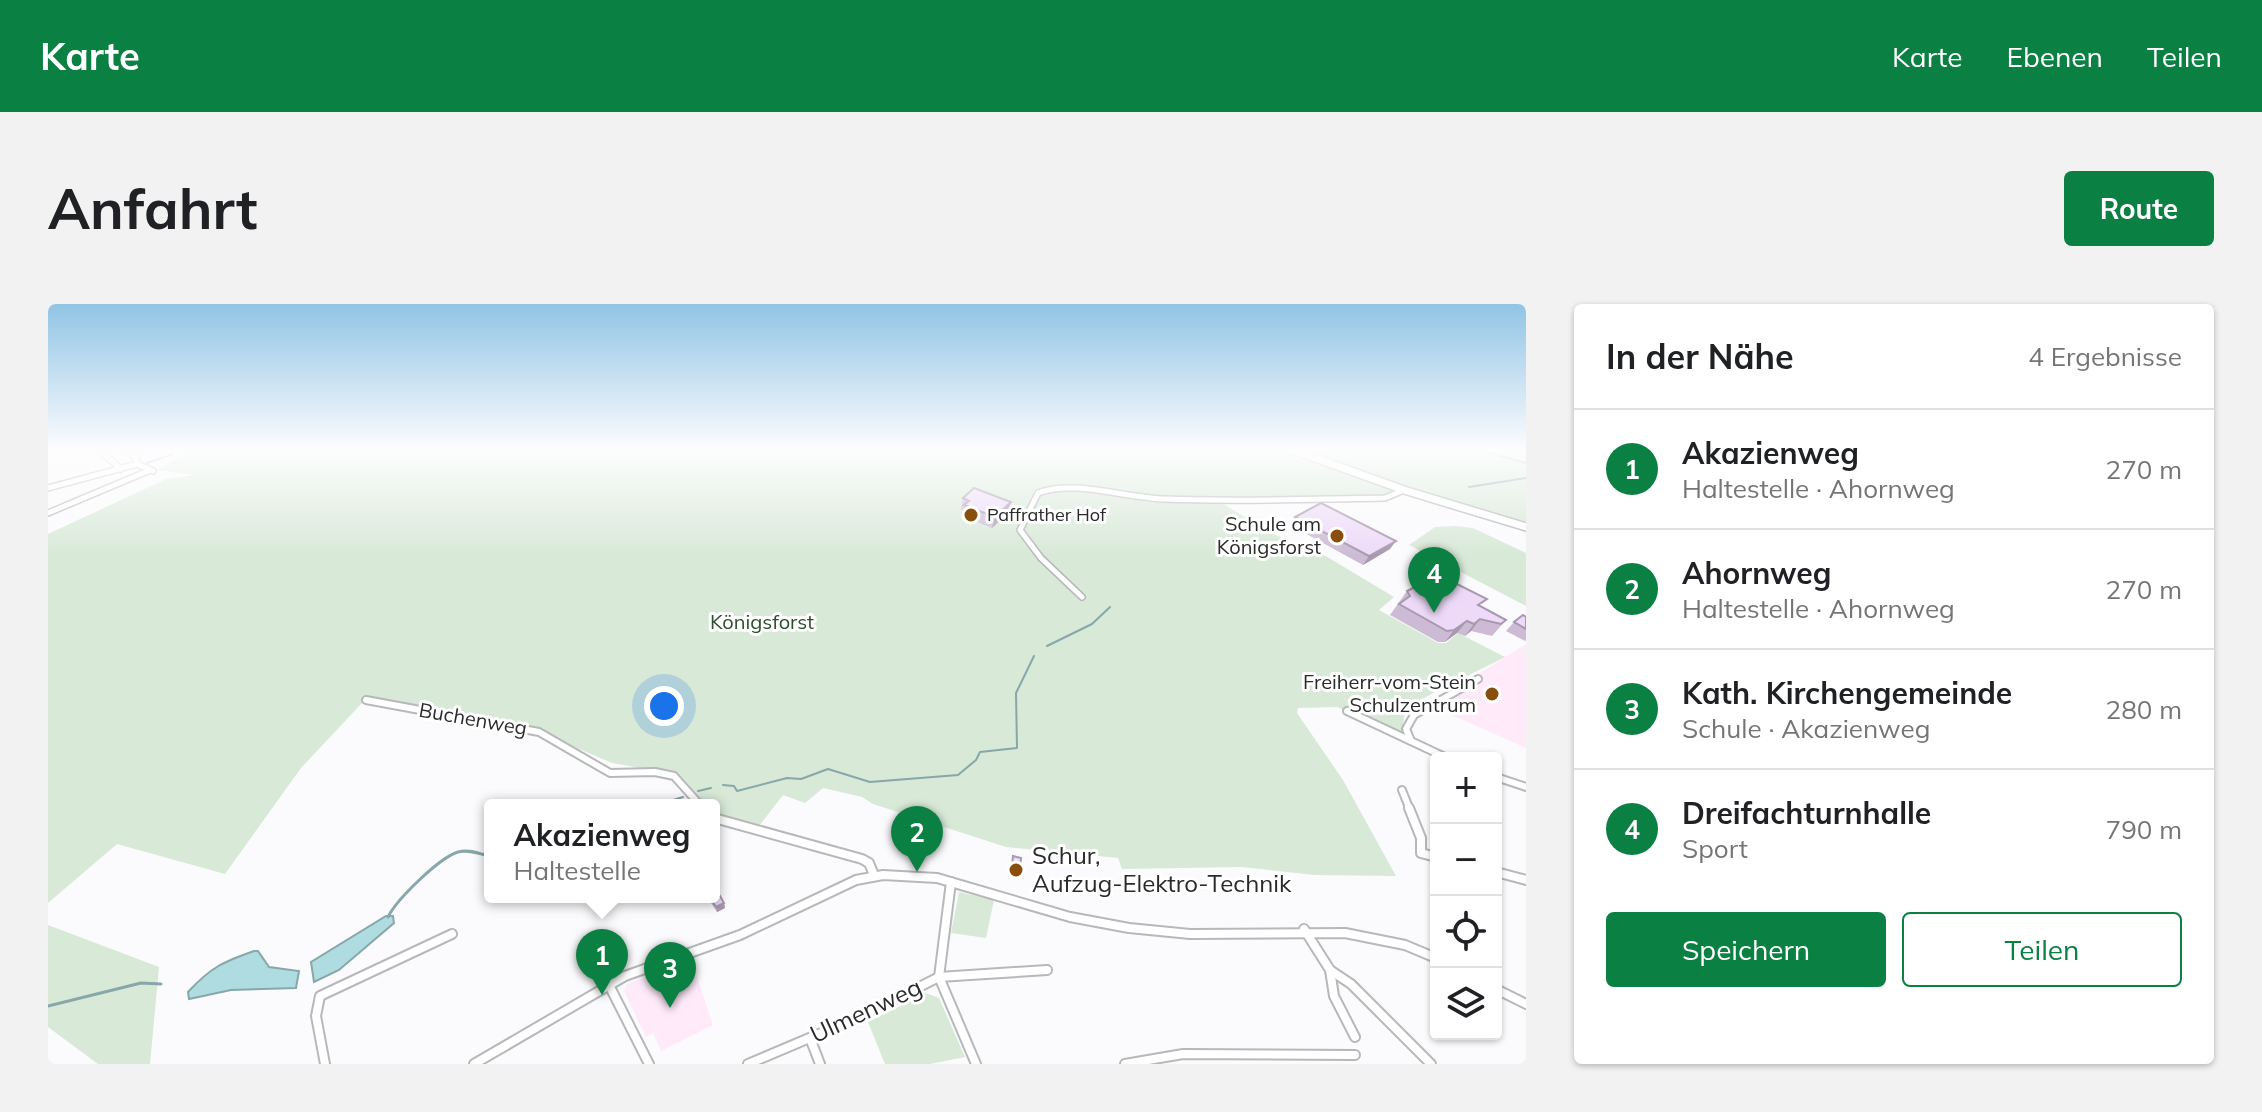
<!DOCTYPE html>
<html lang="de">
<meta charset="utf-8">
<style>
body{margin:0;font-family:Mulish,sans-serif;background:#f2f2f2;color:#202124}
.controls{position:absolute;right:24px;bottom:24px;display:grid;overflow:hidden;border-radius:8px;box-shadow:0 2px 6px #0004}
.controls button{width:72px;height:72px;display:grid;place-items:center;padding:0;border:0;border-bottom:2px solid #e0e0e0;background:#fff;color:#202124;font:40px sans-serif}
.you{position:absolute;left:616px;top:402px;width:28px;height:28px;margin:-20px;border:6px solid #fff;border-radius:50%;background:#1a73e8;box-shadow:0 0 0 12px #1a73e833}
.badge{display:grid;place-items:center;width:52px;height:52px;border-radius:50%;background:#0b8043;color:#fff;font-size:26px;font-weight:700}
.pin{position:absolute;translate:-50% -66px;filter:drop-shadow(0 2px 4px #0008)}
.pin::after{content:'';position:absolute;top:42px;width:28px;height:24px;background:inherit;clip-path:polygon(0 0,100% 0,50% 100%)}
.popup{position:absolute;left:436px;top:495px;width:236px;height:104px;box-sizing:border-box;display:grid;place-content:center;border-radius:8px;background:#fff;filter:drop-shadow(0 2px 6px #0005);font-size:26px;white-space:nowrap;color:#757577}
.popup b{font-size:30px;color:#202124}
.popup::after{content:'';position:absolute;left:50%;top:100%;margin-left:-16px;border:16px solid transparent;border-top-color:#fff}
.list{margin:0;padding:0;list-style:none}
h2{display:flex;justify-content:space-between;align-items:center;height:104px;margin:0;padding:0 32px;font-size:34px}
h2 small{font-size:26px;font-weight:400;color:#757577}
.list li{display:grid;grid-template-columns:52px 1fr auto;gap:24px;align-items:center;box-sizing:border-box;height:120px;padding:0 32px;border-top:2px solid #e0e0e0}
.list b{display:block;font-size:30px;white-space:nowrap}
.list p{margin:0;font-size:26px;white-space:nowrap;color:#757577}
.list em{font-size:26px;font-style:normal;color:#757577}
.actions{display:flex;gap:16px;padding:24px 32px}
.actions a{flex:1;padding:18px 0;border:2px solid #0b8043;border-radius:8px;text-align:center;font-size:28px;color:#0b8043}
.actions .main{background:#0b8043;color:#fff}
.icon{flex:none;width:44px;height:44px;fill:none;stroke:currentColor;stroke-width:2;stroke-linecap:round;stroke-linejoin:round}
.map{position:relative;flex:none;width:1478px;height:760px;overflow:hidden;border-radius:8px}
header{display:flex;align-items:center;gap:48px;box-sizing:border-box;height:112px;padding:0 40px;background:#0b8043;color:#fff}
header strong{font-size:38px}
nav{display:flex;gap:44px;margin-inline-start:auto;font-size:28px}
.intro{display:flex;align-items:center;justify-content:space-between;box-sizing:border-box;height:192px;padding:0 48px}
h1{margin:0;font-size:56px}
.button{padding:20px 36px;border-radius:8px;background:#0b8043;color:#fff;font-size:28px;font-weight:700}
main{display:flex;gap:48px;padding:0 48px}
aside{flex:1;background:#fff;border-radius:8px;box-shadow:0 2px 6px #0004}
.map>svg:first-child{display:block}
.education{fill:#ffeafa}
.green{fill:#d8e9d7}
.water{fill:#afdce0;stroke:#87a7aa;stroke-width:2}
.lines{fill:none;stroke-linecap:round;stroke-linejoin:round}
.stream-far1{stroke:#87a7aa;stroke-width:2}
.stream{stroke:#87a7aa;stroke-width:3}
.minor-far2-casing{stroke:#b7b8ba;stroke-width:8}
.minor-far1-casing{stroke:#b7b8ba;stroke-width:10}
.minor-casing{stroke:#b7b8ba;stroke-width:12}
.secondary-casing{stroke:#b7b8ba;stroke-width:10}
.minor-far2{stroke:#fff;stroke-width:5}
.minor-far1{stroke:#fff;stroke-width:6}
.minor{stroke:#fff;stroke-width:8}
.secondary{stroke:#fff;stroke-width:7}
.wall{fill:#cdbbd5}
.shaded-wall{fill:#a799ae}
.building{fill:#eedaf8;stroke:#a799ae;stroke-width:2}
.poi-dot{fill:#894e0b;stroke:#fff;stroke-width:3}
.labels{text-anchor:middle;stroke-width:6;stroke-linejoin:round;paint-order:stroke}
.far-poi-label{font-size:18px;fill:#2a2a2b;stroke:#fff;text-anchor:start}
.poi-label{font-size:20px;fill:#2a2a2b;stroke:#fff;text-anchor:end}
.park-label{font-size:20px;fill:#2a502a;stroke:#fff}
.street-label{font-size:20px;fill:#2a2a2b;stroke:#fff}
.near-poi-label{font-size:24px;fill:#2a2a2b;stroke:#fff;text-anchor:start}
.near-street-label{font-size:24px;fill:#2a2a2b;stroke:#fff}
</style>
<header>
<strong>Karte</strong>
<nav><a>Karte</a><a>Ebenen</a><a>Teilen</a></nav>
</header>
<div class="intro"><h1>Anfahrt</h1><a class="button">Route</a></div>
<main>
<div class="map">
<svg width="1478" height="760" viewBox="0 0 1478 760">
<rect width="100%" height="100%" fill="#fbfbfd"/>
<!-- education -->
<g class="education">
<polygon points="1478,340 1478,444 1388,404 1432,377 1427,372"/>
<polygon points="643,655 665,721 613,747 605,729 598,733 576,687 579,680"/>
</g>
<!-- green -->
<g class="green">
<polygon points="120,145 1478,145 1478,219 1350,183 1338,192 1164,193 1223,229 1276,251 1346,293 1331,306 1390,339 1398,339 1410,329 1457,353 1358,403 1354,427 1348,428 1289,403 1250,404 1249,409 1295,476 1348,572 1267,571 1193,563 1074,565 1070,554 958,543 825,500 814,493 775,484 757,499 735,491 711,522 669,512 666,501 656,501 631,471 564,459 489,427 314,399 253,464 177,570 69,540 0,599 0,230 118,175 146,171 109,166 144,146 122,149"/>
<polygon points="1408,222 1425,224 1478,249 1478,302 1361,241 1387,223"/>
<polygon points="911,588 946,596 938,634 903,629"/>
<polygon points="0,621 111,663 102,760 50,760 0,723"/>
<polygon points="878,689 891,694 917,753 882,760 837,760 820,718"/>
</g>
<!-- water -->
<g class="water">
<polygon points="338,612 345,612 346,619 291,666 266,678 263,658"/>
<path d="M206 647H210L221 663 251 667 248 684 183 686 141 695 140 688C163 663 175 658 206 647Z"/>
</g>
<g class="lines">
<!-- stream-far1 -->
<g class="stream-far1">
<polyline points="1427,145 1478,159"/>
<polyline points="99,159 125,150"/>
<polyline points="1421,183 1478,174"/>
<polyline points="999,342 1044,320 1062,303"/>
<polyline points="675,481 686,482 689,487 739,474 753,475 780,465 822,478 910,471 928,456 932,448 969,444 968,389 986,352"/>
<polyline points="650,487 663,484"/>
<polyline points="609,501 635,493"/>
</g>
<!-- stream -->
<g class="stream">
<path d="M340 613C349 595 391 554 410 548 421 545 431 550 442 552"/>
<polyline points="0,702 93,679 113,680"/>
</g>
<!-- minor-far2 casing -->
<g class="minor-far2-casing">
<g id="minor-far2">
<polyline points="50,145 73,165"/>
<polyline points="79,145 89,155 89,160 105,167"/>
<polyline points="0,184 89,160"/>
<polyline points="0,209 100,167"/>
<path d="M1034 293 993 254 972 226 990 189C1024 175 1078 194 1117 195 1190 198 1264 195 1337 194L1356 186"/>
</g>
</g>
<!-- minor-far1 casing -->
<g class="minor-far1-casing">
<g id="minor-far1">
<polyline points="318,396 491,428 562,469 607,468 626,472 652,501"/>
<polyline points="1299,407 1399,454"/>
<polyline points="1363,437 1358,425 1366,411 1430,375"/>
<polyline points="1448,473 1478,483"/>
<polyline points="1354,486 1362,506"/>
</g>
</g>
<!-- minor casing -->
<g class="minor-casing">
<g id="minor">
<polyline points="1361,504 1373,534 1373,549 1388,553"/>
<polyline points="666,514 814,555 821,559 826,571"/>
<polyline points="1448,568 1478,576"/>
<polyline points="903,578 891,673 928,760"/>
<polyline points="1256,625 1282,666 1286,692 1307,733"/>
<polyline points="1282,666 1303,680 1383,760"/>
<polyline points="561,681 601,760"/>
<polyline points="1448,685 1478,700"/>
<polyline points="762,734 772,760"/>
<polyline points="277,760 268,712 272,692 404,630"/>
<polyline points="426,760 577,672 692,631 808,576 835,571 889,574 1022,613 1081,624 1142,630 1297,629 1357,641 1388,654"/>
<polyline points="700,760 811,713 891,673 999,666"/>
<polyline points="1077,760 1135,750 1307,751"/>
</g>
</g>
<!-- secondary casing -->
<g class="secondary-casing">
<polyline id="secondary" points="1242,145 1356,186 1478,223"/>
</g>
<!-- minor-far2 -->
<use href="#minor-far2" class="minor-far2"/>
<!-- minor-far1 -->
<use href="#minor-far1" class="minor-far1"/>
<!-- minor -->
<use href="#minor" class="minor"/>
<!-- secondary -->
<use href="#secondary" class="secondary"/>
</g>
<!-- wall -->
<g class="wall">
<polygon points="915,194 960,209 944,224 914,212 915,206 913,206"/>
<polygon points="1247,213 1342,245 1315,261 1242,221"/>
<polygon points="1359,287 1433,302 1458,316 1444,332 1423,327 1417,332 1409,329 1397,338 1390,338 1342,311"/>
<polygon points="1478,313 1478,336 1477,337 1458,327 1466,318"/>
<polygon points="965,552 972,564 970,570 962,568"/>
<polygon points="659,593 666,593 676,599 677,604 669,608"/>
</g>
<!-- shaded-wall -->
<g class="shaded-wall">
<polygon points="963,198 960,209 944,224 947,213"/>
<polygon points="1348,237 1342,245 1315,261 1321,252"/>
<polygon points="1432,315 1423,327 1417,332 1426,320"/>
<polygon points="1419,317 1409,329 1397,338 1406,326"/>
<polygon points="676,599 677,604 669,608 668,603"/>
</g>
<!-- building -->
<g class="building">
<polygon points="926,184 963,198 947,213 916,201 921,197 915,194"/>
<polygon points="1273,199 1348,237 1321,252 1247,213"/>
<polygon points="1391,271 1439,295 1430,301 1458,316 1453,320 1432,315 1426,320 1419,317 1406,326 1399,327 1351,300 1362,292 1359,287"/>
<polygon points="1475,311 1478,313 1478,325 1466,318"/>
<polygon points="965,552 973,554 972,564 964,562"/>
<polygon points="666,585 668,585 676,599 668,603 662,593 666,593"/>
</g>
<!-- sky -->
<linearGradient id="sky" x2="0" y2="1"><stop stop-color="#91c4e5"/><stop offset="0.58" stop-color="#fdfdfe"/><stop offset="1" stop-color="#fdfdfe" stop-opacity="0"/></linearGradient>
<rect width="1478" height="252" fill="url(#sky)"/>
<!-- markers -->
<g class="poi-dot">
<circle cx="923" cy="211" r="8"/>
<circle cx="1289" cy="232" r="8"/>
<circle cx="1444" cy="390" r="8"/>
<circle cx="968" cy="566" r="8"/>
</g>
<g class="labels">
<!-- far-poi labels -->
<g class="far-poi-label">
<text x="939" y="217">Paffrather Hof</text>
</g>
<!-- poi labels -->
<g class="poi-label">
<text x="1273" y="227">Schule am<tspan x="1273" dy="23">Königsforst</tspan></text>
<text x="1428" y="385">Freiherr-vom-Stein<tspan x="1428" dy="23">Schulzentrum</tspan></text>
</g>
<!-- park labels -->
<g class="park-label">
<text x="714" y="325">Königsforst</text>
</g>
<!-- street labels -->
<g class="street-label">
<text transform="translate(425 415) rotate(10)" y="7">Buchenweg</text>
</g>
<!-- near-poi labels -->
<g class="near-poi-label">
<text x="984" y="560">Schur,<tspan x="984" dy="28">Aufzug-Elektro-Technik</tspan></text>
</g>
<!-- near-street labels -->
<g class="near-street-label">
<text transform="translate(818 707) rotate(-25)" y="8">Ulmenweg</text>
</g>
</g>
</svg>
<div class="controls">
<button>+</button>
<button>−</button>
<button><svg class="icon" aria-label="locate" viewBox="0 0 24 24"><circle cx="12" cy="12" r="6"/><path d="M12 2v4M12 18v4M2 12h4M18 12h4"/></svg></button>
<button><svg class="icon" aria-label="layers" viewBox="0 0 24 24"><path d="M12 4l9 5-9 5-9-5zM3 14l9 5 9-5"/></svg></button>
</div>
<div class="you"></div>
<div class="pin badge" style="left:554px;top:691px">1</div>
<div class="popup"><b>Akazienweg</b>Haltestelle</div>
<div class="pin badge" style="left:869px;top:568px">2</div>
<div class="pin badge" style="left:622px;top:704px">3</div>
<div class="pin badge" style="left:1386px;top:309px">4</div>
</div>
<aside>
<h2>In der Nähe<small>4 Ergebnisse</small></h2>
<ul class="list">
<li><span class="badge">1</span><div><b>Akazienweg</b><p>Haltestelle · Ahornweg</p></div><em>270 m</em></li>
<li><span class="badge">2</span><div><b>Ahornweg</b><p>Haltestelle · Ahornweg</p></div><em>270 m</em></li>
<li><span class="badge">3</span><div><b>Kath. Kirchengemeinde</b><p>Schule · Akazienweg</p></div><em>280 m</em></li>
<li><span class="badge">4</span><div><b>Dreifachturnhalle</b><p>Sport</p></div><em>790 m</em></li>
</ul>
<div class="actions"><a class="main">Speichern</a><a>Teilen</a></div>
</aside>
</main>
